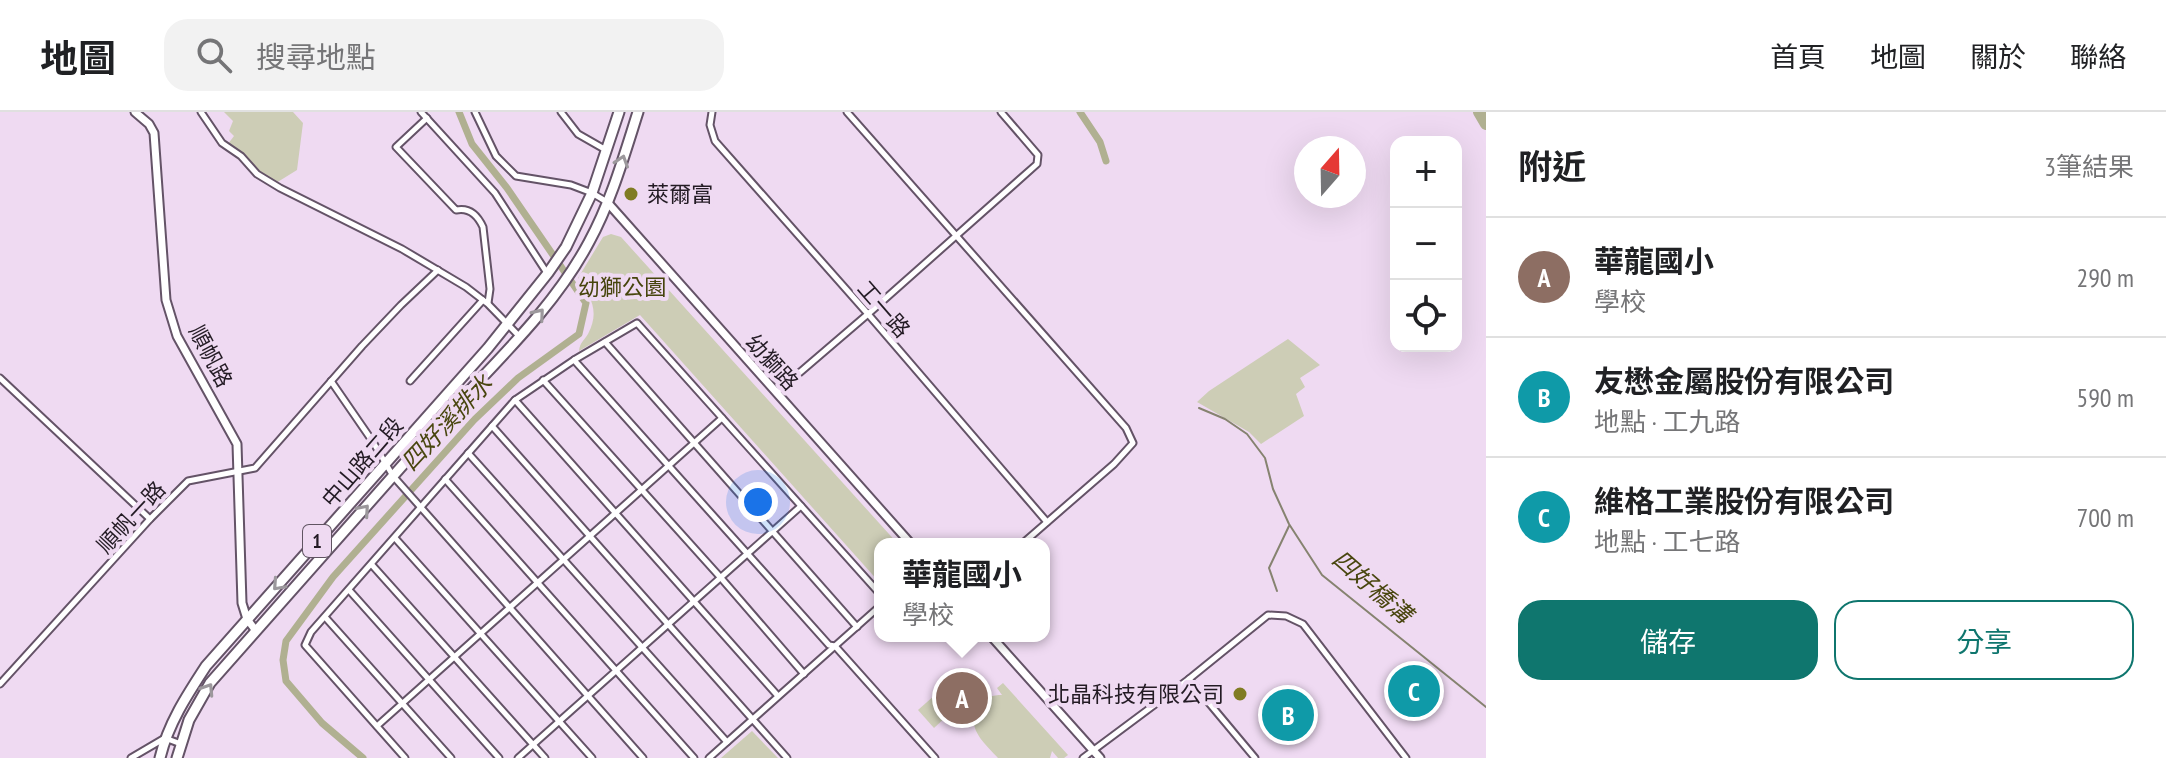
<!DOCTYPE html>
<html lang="zh-TW">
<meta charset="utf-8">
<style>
body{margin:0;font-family:"PT Sans Narrow","Noto Sans TC",sans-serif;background:#f2f2f2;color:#202124}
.controls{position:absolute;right:24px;top:24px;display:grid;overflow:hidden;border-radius:16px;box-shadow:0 8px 32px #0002}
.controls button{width:72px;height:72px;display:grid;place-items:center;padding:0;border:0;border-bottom:2px solid #e0e0e0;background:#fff;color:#202124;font:40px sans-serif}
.compass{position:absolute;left:1294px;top:24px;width:72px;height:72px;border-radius:50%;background:#fff;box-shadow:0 8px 32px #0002;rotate:20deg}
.you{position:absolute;left:758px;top:390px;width:28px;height:28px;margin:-20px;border:6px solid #fff;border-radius:50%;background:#1a73e8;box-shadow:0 0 0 12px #1a73e833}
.badge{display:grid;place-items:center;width:52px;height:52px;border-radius:50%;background:#0f766e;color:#fff;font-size:26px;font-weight:700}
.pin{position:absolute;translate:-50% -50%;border:4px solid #fff;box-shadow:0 2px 8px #0006}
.popup{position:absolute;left:874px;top:426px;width:176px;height:104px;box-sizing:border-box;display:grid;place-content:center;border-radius:16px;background:#fff;filter:drop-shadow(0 2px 6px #0005);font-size:26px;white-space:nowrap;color:#757577}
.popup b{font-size:30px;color:#202124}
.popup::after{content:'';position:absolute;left:50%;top:100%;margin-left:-16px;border:16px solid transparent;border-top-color:#fff}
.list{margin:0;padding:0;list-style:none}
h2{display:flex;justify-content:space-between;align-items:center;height:104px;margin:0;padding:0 32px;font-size:34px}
h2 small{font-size:26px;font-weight:400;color:#757577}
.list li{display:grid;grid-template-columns:52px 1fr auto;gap:24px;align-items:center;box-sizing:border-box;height:120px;padding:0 32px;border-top:2px solid #e0e0e0}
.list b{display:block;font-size:30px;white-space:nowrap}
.list p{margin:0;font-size:26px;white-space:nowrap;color:#757577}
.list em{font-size:26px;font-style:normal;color:#757577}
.actions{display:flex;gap:16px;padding:24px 32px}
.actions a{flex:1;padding:18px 0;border:2px solid #0f766e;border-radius:24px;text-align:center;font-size:28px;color:#0f766e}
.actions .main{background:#0f766e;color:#fff}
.icon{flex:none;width:44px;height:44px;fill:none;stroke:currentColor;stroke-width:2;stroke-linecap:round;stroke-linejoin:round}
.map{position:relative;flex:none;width:1486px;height:646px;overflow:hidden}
header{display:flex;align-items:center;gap:48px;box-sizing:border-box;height:112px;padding:0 40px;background:#fff;border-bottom:2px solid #e0e0e0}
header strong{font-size:38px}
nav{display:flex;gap:44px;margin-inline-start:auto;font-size:28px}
.search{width:560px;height:72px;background:#f2f2f2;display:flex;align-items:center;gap:20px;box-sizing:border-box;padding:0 28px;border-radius:24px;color:#757577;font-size:30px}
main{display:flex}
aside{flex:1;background:#fff}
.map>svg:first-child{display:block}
.green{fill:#cdcdb6}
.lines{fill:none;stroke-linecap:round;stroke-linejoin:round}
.stream{stroke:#868370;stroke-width:2}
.canal{stroke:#b0b091;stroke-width:7}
.river{stroke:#b0b091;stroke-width:12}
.minor-casing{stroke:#645367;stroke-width:9}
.tertiary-casing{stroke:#645367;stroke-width:11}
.primary-casing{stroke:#645367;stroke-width:13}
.minor{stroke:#fff;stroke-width:5}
.tertiary{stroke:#fff;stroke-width:7}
.primary{stroke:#fff;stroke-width:9}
.oneway{stroke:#9c989c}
.poi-dot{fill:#807c23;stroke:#efdaf2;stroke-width:3}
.labels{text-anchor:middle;stroke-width:8;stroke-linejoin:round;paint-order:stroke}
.shield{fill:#efdaf2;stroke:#605462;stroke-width:2}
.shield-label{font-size:20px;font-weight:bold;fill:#231b24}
.poi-label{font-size:22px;fill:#231b24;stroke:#efdaf2;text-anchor:start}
.park-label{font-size:22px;fill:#46440c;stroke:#efdaf2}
.street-label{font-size:22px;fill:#231b24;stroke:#efdaf2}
.water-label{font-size:24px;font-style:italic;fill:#49460f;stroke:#efdaf2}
</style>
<header>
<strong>地圖</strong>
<div class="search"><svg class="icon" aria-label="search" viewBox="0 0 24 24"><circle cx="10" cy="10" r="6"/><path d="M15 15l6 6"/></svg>搜尋地點</div>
<nav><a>首頁</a><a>地圖</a><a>關於</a><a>聯絡</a></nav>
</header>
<main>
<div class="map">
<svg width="1486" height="646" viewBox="0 0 1486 646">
<rect width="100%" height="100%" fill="#efdaf2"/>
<!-- green -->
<g class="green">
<polygon points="224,0 293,0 303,11 297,58 276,71 258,60 228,32 234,24 229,19 233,9"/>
<path d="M611 122 621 125 898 432H880V471L640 203 579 239C580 230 584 229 588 222 600 199 591 185 578 166L603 125Z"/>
<polygon points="1288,227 1320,253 1300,266 1305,275 1296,282 1304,304 1261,332 1249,320 1197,290 1209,279"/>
<path d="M1003 571 1068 643 1064 646H1058L1052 639 1050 646H998C984 631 964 614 979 594 985 585 993 583 1002 583L997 576Z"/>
<polygon points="944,575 960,592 934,616 918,598"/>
<polygon points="752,619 778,646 721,646"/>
</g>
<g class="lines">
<!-- stream -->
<g class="stream">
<polyline points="1199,296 1225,307 1247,322 1265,346 1273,377 1289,412 1322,463 1486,595"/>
<polyline points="1277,479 1269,456 1289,414"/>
</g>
<!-- canal -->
<g class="canal">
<polyline points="1080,0 1100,30 1106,49"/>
<polyline points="363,646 322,611 286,569 283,548 286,529 333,465 474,308 518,266 579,222 586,191 507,76 472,32 459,0"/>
</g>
<!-- river -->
<polyline class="river" points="1479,0 1486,12"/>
<!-- minor casing -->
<g class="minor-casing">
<g id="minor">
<polyline points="201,0 222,31 241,44 257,62 280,76 402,137 466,175 488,192 519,224"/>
<polyline points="421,0 495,81 547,161"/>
<polyline points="475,0 496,44 516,64 571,73 592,81 607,90"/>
<polyline points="561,0 578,22 606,38"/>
<polyline points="712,0 710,13 715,29 868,202 1047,410"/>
<polyline points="847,0 1126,316 1133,331 1114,352 1022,432"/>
<path d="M427 6 396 35 456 98C470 95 478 104 483 115L490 177 488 191"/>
<polyline points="605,230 857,515"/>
<polyline points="574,248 829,533 835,534 935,646"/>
<polyline points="0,266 150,407"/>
<polyline points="543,268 721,466 804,562"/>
<polyline points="331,269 373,330 393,364 643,646"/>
<polyline points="410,269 483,188"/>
<polyline points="777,280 868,202 1037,52 1038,43 1001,0"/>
<polyline points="515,288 778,584"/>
<polyline points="492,314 787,646"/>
<polyline points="468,341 727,630"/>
<polyline points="445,367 694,646"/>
<polyline points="395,426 592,646"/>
<polyline points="372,453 545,646"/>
<polyline points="349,478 499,646"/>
<polyline points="325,505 451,646"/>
<polyline points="1189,567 1255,646"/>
<polyline points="0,572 150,407 188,369 255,356 362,234 401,193 438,158"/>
<polyline points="377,614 722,306"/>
<polyline points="131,646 165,626 181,632"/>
<polyline points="405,646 305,533 311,520 515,288 574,248 637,211 880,482"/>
<polyline points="518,646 801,394"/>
<polyline points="709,646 880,494"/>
<polyline points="1083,646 1189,567 1268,503 1286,504 1303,512 1406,646"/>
</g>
</g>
<!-- tertiary casing -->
<g class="tertiary-casing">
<g id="tertiary">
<polyline points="135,0 149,12 154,21 166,188 177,224 237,332 242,491 247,507 256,519"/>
<polyline points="608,91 911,432"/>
<polyline points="991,524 1100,646"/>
</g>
</g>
<!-- primary casing -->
<g class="primary-casing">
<g id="primary">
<path d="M160 646C168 612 187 583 206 554L488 236 548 161 566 135 592 81 619 0"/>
<path d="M177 646 189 608 210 571C289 482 368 392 447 303 497 248 554 196 589 130 611 90 624 44 638 0"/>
</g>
</g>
<!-- minor -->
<use href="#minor" class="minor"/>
<!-- tertiary -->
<use href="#tertiary" class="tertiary"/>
<!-- primary -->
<use href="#primary" class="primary"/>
</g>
<!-- one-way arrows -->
<defs><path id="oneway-chevron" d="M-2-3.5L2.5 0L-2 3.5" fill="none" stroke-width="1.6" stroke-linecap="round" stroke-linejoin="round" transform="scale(2)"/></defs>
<g class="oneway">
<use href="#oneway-chevron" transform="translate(622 49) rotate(-72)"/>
<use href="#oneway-chevron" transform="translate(539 202) rotate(-50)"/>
<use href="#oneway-chevron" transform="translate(364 398) rotate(-49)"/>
<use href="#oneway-chevron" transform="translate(278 473) rotate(132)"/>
<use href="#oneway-chevron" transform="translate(208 577) rotate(-57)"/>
</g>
<!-- markers -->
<g class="poi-dot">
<circle cx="631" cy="82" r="8"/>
<circle cx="1240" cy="582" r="8"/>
</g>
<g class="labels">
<!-- shield labels -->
<rect class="shield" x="303" y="413" width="28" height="32" rx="6"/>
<g class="shield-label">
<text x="317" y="436">1</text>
</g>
<!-- poi labels -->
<g class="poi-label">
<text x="647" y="90">萊爾富</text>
<text x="1224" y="590" text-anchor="end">北晶科技有限公司</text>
</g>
<!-- park labels -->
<g class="park-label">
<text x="622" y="183">幼獅公園</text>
</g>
<!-- street labels -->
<g class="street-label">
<text transform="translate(884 197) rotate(49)" y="8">工一路</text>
<text transform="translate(211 244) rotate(62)" y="8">順帆路</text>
<text transform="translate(772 250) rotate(48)" y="8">幼獅路</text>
<text transform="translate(362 350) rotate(-49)" y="8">中山路二段</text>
<text transform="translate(131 405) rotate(-47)" y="8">順帆一路</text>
</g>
<!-- water labels -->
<g class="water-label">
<text transform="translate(447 311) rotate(-47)" y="8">四好溪排水</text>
<text transform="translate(1372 475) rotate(41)" y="8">四好橋溝</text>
</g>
</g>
</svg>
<div class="controls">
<button>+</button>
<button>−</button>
<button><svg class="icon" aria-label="locate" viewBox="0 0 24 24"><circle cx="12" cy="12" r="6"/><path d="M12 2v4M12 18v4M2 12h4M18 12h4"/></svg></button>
</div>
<svg class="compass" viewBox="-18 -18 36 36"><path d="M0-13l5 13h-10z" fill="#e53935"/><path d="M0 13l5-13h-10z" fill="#757577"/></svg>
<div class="you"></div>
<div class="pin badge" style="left:962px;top:586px;background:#8d6e63">A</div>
<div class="popup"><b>華龍國小</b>學校</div>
<div class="pin badge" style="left:1288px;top:603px;background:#0f9aa8">B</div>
<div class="pin badge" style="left:1414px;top:579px;background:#0f9aa8">C</div>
</div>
<aside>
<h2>附近<small>3筆結果</small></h2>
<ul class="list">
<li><span class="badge" style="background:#8d6e63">A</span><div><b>華龍國小</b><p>學校</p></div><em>290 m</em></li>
<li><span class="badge" style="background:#0f9aa8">B</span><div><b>友懋金屬股份有限公司</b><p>地點 · 工九路</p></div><em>590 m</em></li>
<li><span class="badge" style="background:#0f9aa8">C</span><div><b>維格工業股份有限公司</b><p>地點 · 工七路</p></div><em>700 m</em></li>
</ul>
<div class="actions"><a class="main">儲存</a><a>分享</a></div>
</aside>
</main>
